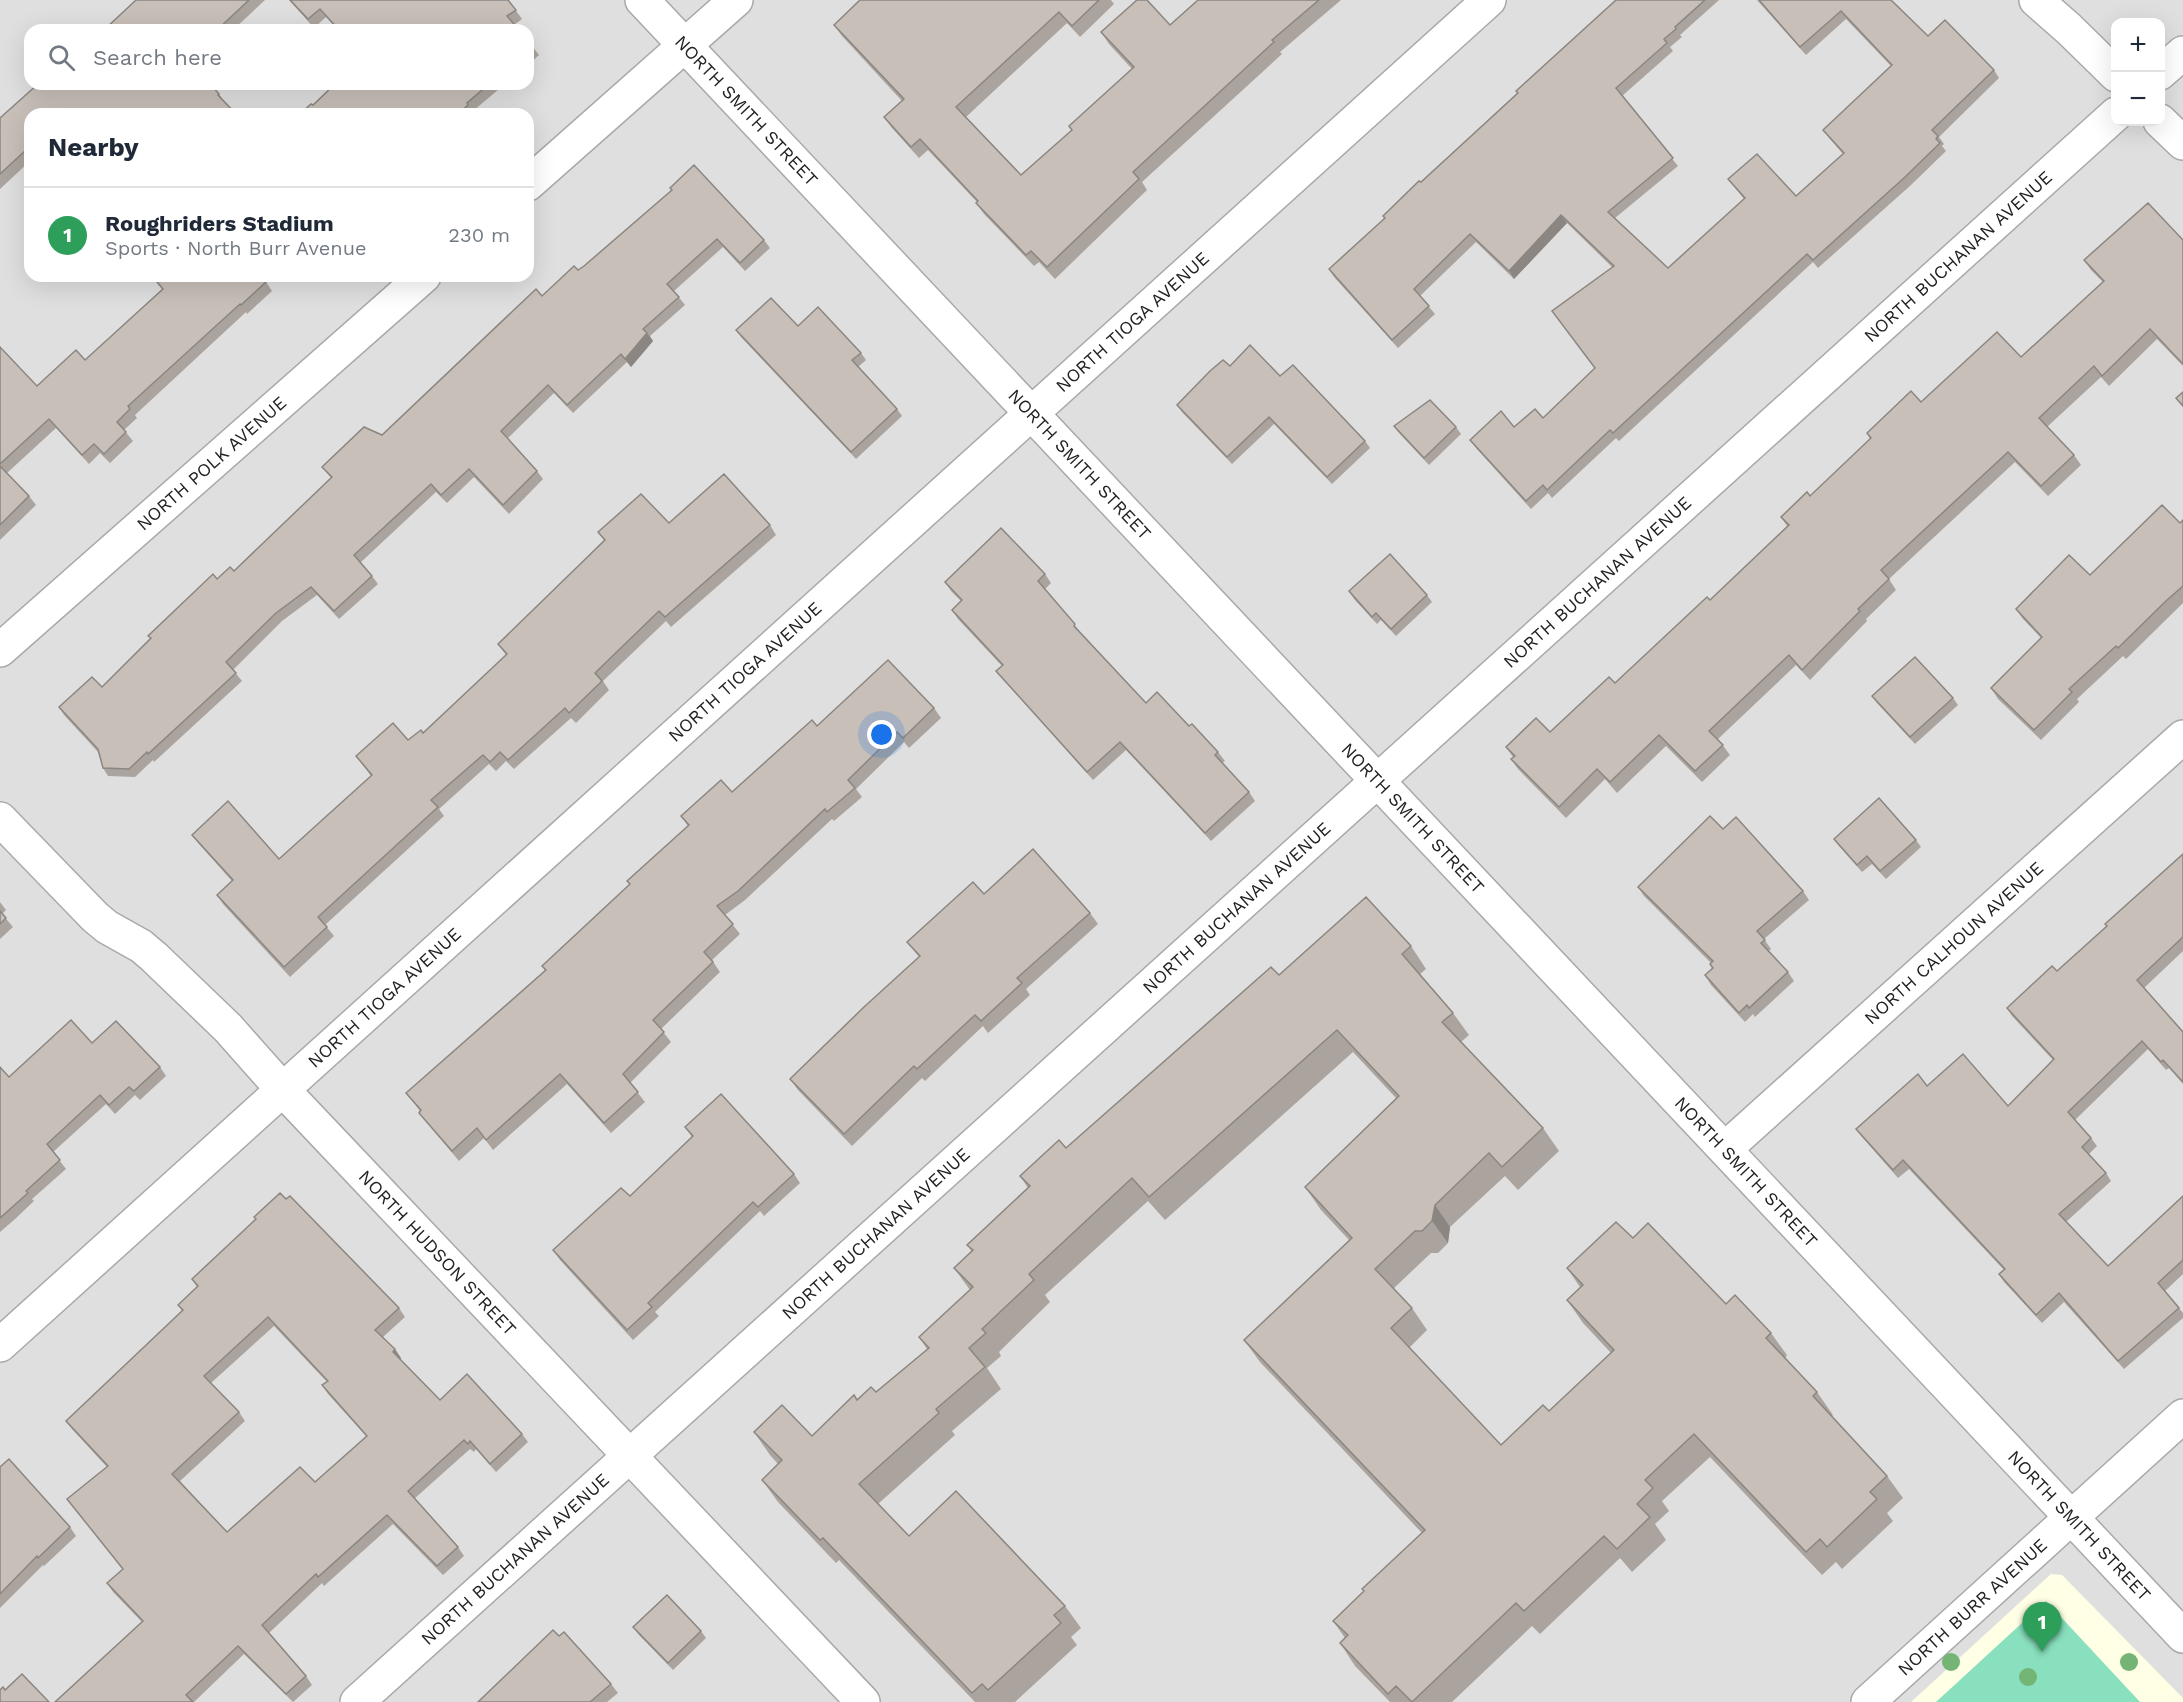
<!DOCTYPE html>
<meta charset="utf-8">
<style>
body{margin:0;font-family:"Work Sans",sans-serif;background:#f6f6f7;color:#1f2937}
.controls{position:absolute;right:18px;top:18px;display:grid;overflow:hidden;border-radius:12px;box-shadow:0 6px 24px #0002}
.controls button{width:54px;height:54px;display:grid;place-items:center;padding:0;border:0;border-bottom:2px solid #e0e1e3;background:#fff;color:#1f2937;font:30px sans-serif}
.you{position:absolute;left:882px;top:735px;width:21px;height:21px;margin:-15px;border:4px solid #fff;border-radius:50%;background:#1a73e8;box-shadow:0 0 0 9px #1a73e833}
.badge{display:grid;place-items:center;width:39px;height:39px;border-radius:50%;background:#d40000;color:#fff;font-size:20px;font-weight:700}
.pin{position:absolute;translate:-50% -50px;filter:drop-shadow(0 2px 3px #0008)}
.pin::after{content:'';position:absolute;top:32px;width:21px;height:18px;background:inherit;clip-path:polygon(0 0,100% 0,50% 100%)}
.list{margin:0;padding:0;list-style:none}
h2{display:flex;justify-content:space-between;align-items:center;height:78px;margin:0;padding:0 24px;font-size:26px}
h2 small{font-size:20px;font-weight:400;color:#747a83}
.list li{display:grid;grid-template-columns:39px 1fr auto;gap:18px;align-items:center;box-sizing:border-box;height:96px;padding:0 24px;border-top:2px solid #e0e1e3}
.list b{display:block;font-size:22px;white-space:nowrap}
.list p{margin:0;font-size:20px;white-space:nowrap;color:#747a83}
.list em{font-size:20px;font-style:normal;color:#747a83}
.icon{flex:none;width:33px;height:33px;fill:none;stroke:currentColor;stroke-width:2;stroke-linecap:round;stroke-linejoin:round}
.map{position:relative;flex:none;width:2183px;height:1702px;overflow:hidden}
.search{position:absolute;background:#fff;box-shadow:0 6px 24px #0002;left:24px;top:24px;width:510px;height:66px;display:flex;align-items:center;gap:15px;box-sizing:border-box;padding:0 21px;border-radius:18px;color:#747a83;font-size:22px}
.panel{position:absolute;background:#fff;box-shadow:0 6px 24px #0002;left:24px;top:108px;width:510px;height:174px;border-radius:18px}
.map>svg:first-child{display:block}
.residential{fill:#e0dfdf;fill-rule:evenodd}
.education{fill:#ffffe5}
.pitch{fill:#88e0be}
.lines{fill:none;stroke-linecap:round;stroke-linejoin:round}
.street-casing{stroke:#a9a9a9;stroke-width:36}
.street{stroke:#fff;stroke-width:33}
.tree{fill:#74b475}
.wall{fill:#aba49e;fill-rule:evenodd}
.shaded-wall{fill:#8b8681}
.building{fill:#c7bfb8;stroke:#8b8681;stroke-width:1.5;fill-rule:evenodd}
.labels{text-anchor:middle;stroke-width:5;stroke-linejoin:round;paint-order:stroke}
.street-label{font-size:18px;fill:#222;stroke:#fff}
</style>
<div class="map">
<svg width="2183" height="1702" viewBox="0 0 2183 1702">
<rect width="100%" height="100%" fill="#f2efe9"/>
<!-- residential -->
<path class="residential" d="M0 0H2183V1702H0ZM2116 22H2160V122H2116ZM30 30H528V84H30ZM30 114H528V276H30Z"/>
<!-- education -->
<polygon class="education" points="2051,1574 2062,1575 2183,1698 2183,1702 1911,1702"/>
<!-- pitch -->
<polygon class="pitch" points="2046,1601 2140,1702 1936,1702"/>
<g class="lines">
<!-- street casing -->
<g class="street-casing">
<g id="street">
<path id="s1" d="M642 0 2183 1636"/>
<polyline points="2036,0 2069,29 2116,75"/>
<polyline points="2160,73 2183,53"/>
<polyline points="2160,121 2183,143"/>
<polyline points="528,184 736,0"/>
<path id="s2" d="M0 650 424 276"/>
<path id="s3" d="M0 819 95 917 107 927 141 946 154 957 228 1028 283 1090 863 1702"/>
<path id="s4" d="M1725 1149 2183 737"/>
<path id="s5" d="M0 1345 1489 0"/>
<path id="s6" d="M357 1702 2116 114"/>
<path id="s7" d="M1868 1702 2183 1416"/>
</g>
</g>
<!-- street -->
<use href="#street" class="street"/>
</g>
<!-- trees -->
<g class="tree">
<circle cx="1951" cy="1662" r="9"/>
<circle cx="2129" cy="1662" r="9"/>
<circle cx="2028" cy="1677" r="9"/>
</g>
<!-- wall -->
<g class="wall">
<polygon points="136,0 265,0 233,30 104,30"/>
<polygon points="289,0 508,0 522,19 514,25 519,30 338,30 326,17 314,28"/>
<polygon points="860,0 1111,0 1114,4 1080,37 1067,23 966,117 1021,175 1072,131 1069,126 1132,69 1109,44 1101,32 1170,25 1198,0 1341,0 1280,52 1282,54 1142,182 1147,190 1055,279 1039,262 1034,266 984,214 976,203 977,202 928,150 919,158 892,128 884,117 902,101 842,36 834,25"/>
<polygon points="1616,0 1719,0 1680,35 1682,37 1670,47 1673,51 1622,96 1678,166 1615,218 1668,268 1744,199 1728,179 1796,196 1843,154 1829,138 1823,130 1891,66 1846,19 1806,55 1757,0 1891,0 1928,36 1994,70 1999,78 1939,137 1944,144 1942,146 1946,151 1911,185 1818,268 1813,262 1619,441 1616,438 1552,498 1548,493 1531,509 1476,448 1470,440 1543,418 1595,368 1612,267 1567,223 1514,279 1476,242 1420,296 1435,314 1398,348 1334,277 1329,269 1385,219 1421,182 1517,93"/>
<polygon points="528,41 539,55 528,65"/>
<polygon points="38,84 210,84 219,94 225,103 236,114 30,114 30,161 0,189 0,118"/>
<polygon points="335,84 505,84 473,111 474,114 300,114 313,105"/>
<polygon points="672,190 764,240 770,248 745,271 723,247 674,291 685,305 650,336 653,341 631,367 627,362 573,413 554,393 508,438 537,471 543,479 509,514 474,477 447,503 436,492 360,563 372,576 378,584 339,619 317,595 282,621 233,670 242,681 154,762 153,760 135,777 108,776 103,768 98,752 64,715 59,707 102,687 217,579 234,571 331,478 322,467 382,435 542,296 584,266"/>
<polygon points="2183,240 2183,366 2157,339 2109,386 2101,377 2047,427 2074,455 2081,465 2048,496 2015,462 1889,579 1896,590 1866,619 1867,621 1810,680 1796,665 1718,739 1730,755 1702,782 1666,746 1617,793 1605,779 1566,818 1518,769 1511,759 1513,757 1506,747 1550,732 1615,683 1710,600 1787,526 1781,517 1810,496 1870,439 1867,433 1921,402 2021,357 2103,282 2091,270 2084,260"/>
<polygon points="151,276 266,282 272,291 247,314 246,312 135,415 137,418 124,430 133,441 110,463 100,453 89,464 56,428 7,473 29,496 36,505 0,540 0,347 37,386 85,360 162,289"/>
<polygon points="798,326 861,353 866,360 858,367 897,409 902,416 856,459 741,337 736,330"/>
<polygon points="1230,366 1280,376 1365,441 1370,448 1332,484 1274,424 1232,464 1182,412 1177,405"/>
<polygon points="1394,426 1456,427 1461,434 1429,465 1399,433"/>
<polygon points="2183,520 2183,603 2126,659 2123,656 2077,699 2079,702 2041,740 1998,699 1991,688 2041,638 2023,619 2016,609 2090,575 2180,523"/>
<polygon points="669,523 770,525 776,535 671,627 666,621 603,681 609,690 576,723 571,718 514,769 506,761 496,771 489,764 439,809 444,816 325,925 334,936 290,977 223,904 217,895 232,881 199,844 192,835 279,859 371,776 356,756 408,740 423,733 506,655 498,644 604,540 598,532"/>
<polygon points="1045,574 1051,583 1045,589 1081,633 1146,703 1189,726 1218,752 1225,761 1222,763 1249,792 1255,801 1211,841 1126,750 1093,780 1003,679 996,671 1002,666 958,619 952,610 961,601 951,591 945,582"/>
<polygon points="1349,591 1427,595 1432,602 1396,636 1381,620 1377,624 1354,599"/>
<polygon points="1872,696 1953,698 1958,705 1915,744 1877,703"/>
<polygon points="934,708 941,718 909,748 904,742 856,789 862,797 834,821 832,819 745,900 725,915 740,934 712,960 720,972 661,1029 671,1042 630,1083 645,1102 611,1133 567,1084 493,1150 484,1138 459,1161 426,1122 419,1113 420,1111 406,1093 545,970 542,966 630,884 627,881 688,826 681,816 732,792 817,726"/>
<polygon points="1834,839 1916,840 1921,847 1886,879 1872,864 1862,872 1839,846"/>
<polygon points="2183,854 2183,951 2144,988 2183,1032 2183,1084 2169,1068 2166,1070 2148,1049 2075,1120 2091,1138 2097,1146 2089,1154 2106,1173 2111,1181 2066,1222 2108,1266 2183,1196 2183,1274 2165,1291 2183,1313 2183,1318 2124,1369 2064,1302 2042,1323 2004,1282 1999,1274 2004,1270 1909,1169 1898,1178 1862,1137 1856,1129 1927,1086 2008,1106 2053,1060 2012,1016 2007,1008 2057,971 2107,926"/>
<polygon points="1638,887 1803,891 1809,900 1764,939 1771,949 1769,951 1788,972 1794,981 1755,1017 1753,1014 1745,1022 1711,985 1705,975 1712,968 1710,964 1711,963 1644,896"/>
<polygon points="984,894 1090,913 1098,924 1026,989 1030,995 988,1033 983,1026 925,1081 922,1078 852,1146 798,1090 790,1079 919,957 907,942"/>
<polygon points="0,902 6,910 2,914 13,927 0,939"/>
<polygon points="1411,946 1426,969 1420,974 1453,1013 1469,1035 1461,1042 1543,1128 1559,1151 1518,1190 1505,1176 1450,1227 1448,1243 1438,1253 1431,1253 1393,1289 1412,1308 1427,1330 1409,1348 1501,1445 1549,1411 1611,1353 1583,1323 1567,1300 1580,1287 1567,1268 1633,1238 1726,1304 1771,1333 1787,1355 1785,1358 1817,1392 1833,1415 1832,1416 1887,1476 1903,1498 1887,1513 1893,1521 1842,1569 1836,1562 1822,1575 1710,1457 1662,1501 1669,1511 1655,1524 1666,1540 1632,1572 1620,1558 1540,1634 1532,1626 1452,1702 1390,1702 1355,1666 1340,1643 1345,1638 1333,1621 1364,1592 1362,1589 1422,1533 1260,1362 1244,1340 1349,1240 1321,1210 1305,1187 1396,1098 1353,1052 1165,1220 1148,1201 1045,1295 1050,1302 999,1352 1001,1356 987,1368 1001,1389 952,1431 955,1435 878,1504 909,1536 1065,1606 1081,1628 1071,1637 1077,1645 1015,1702 975,1702 839,1560 836,1563 778,1502 762,1480 778,1464 770,1455 754,1432 812,1436 857,1400 876,1392 927,1349 919,1337 970,1290 954,1268 972,1252 967,1245 1028,1188 1020,1176 1066,1148 1279,975"/>
<polygon points="92,1043 160,1067 166,1076 140,1100 135,1095 115,1114 106,1104 53,1152 66,1169 32,1199 34,1201 15,1219 0,1232 0,1067 9,1077"/>
<polygon points="685,1127 794,1174 800,1183 764,1216 760,1211 655,1312 659,1316 633,1340 560,1260 553,1250 630,1196 692,1137"/>
<path d="M192 1279 399 1308 405 1317 383 1337 401 1358 400 1359 440 1400 522 1434 528 1442 496 1472 476 1449 474 1452 470 1449 414 1499 458 1547 464 1556 443 1575 393 1524 324 1586 322 1583 269 1633 306 1676 312 1685 293 1702 244 1654 194 1702H55L142 1622 113 1592 107 1583 123 1569 67 1499 107 1467 72 1429 66 1421 182 1311 178 1305 197 1287ZM274 1326 327 1382 322 1385 328 1394 366 1436 315 1482 227 1532 180 1481 245 1421 239 1412 211 1383Z"/>
<polygon points="0,1467 70,1527 76,1536 44,1566 43,1565 0,1608"/>
<polygon points="633,1627 701,1631 706,1638 673,1670 638,1634"/>
<polygon points="559,1636 611,1684 618,1693 607,1702 478,1702"/>
</g>
<!-- shaded-wall -->
<g class="shaded-wall">
<polygon points="1561,215 1567,223 1514,279 1509,271"/>
<polygon points="647,333 653,341 631,367 625,359"/>
<polygon points="1435,1205 1450,1227 1448,1243 1432,1221"/>
<polygon points="395,1349 401,1358 399,1360 393,1352"/>
</g>
<!-- building -->
<g class="building">
<polygon points="136,0 249,0 217,30 104,30"/>
<polygon points="290,0 508,0 516,10 507,16 519,30 339,30 320,9 308,19"/>
<polygon points="860,0 1099,0 1072,26 1059,12 956,107 1021,175 1072,130 1069,126 1134,67 1101,32 1137,0 1147,0 1170,25 1198,0 1319,0 1272,40 1274,42 1133,172 1139,179 1047,267 1031,251 1026,255 976,203 978,201 920,139 911,147 884,117 904,99 834,25"/>
<polygon points="1616,0 1705,0 1675,27 1676,29 1664,39 1667,43 1616,88 1673,158 1608,212 1668,268 1745,198 1728,179 1757,154 1796,196 1844,153 1823,130 1892,65 1841,11 1800,47 1759,0 1891,0 1928,36 1945,20 1994,70 1932,130 1938,136 1936,139 1940,143 1905,177 1813,260 1807,254 1613,433 1610,430 1547,490 1543,485 1526,501 1470,440 1501,411 1514,427 1535,409 1543,418 1595,368 1552,311 1614,266 1561,215 1509,271 1470,234 1414,289 1429,306 1392,340 1329,269 1385,218 1383,216 1419,181 1421,182 1518,93 1516,91"/>
<polygon points="528,41 533,47 528,51"/>
<polygon points="38,84 210,84 219,94 218,95 236,114 30,114 30,154 26,150 0,174 0,118"/>
<polygon points="335,84 489,84 467,103 468,105 458,114 300,114 311,104 313,105"/>
<polygon points="694,165 764,240 740,263 717,239 667,284 679,297 643,329 647,333 625,359 621,354 567,405 548,385 501,431 537,471 503,505 469,469 441,495 431,484 354,555 372,576 334,611 311,587 276,613 226,662 236,673 148,754 147,752 129,769 103,768 98,749 59,707 92,677 102,687 151,638 148,636 213,574 217,579 230,567 234,571 332,477 322,467 364,427 382,435 536,289 542,296 574,266 578,270 584,266 672,190 670,188"/>
<polygon points="2148,203 2183,240 2183,364 2150,329 2102,376 2094,366 2039,418 2074,455 2041,486 2008,452 1881,570 1889,579 1858,609 1860,611 1802,670 1789,655 1709,731 1723,745 1695,771 1659,735 1610,782 1597,769 1559,807 1511,759 1515,756 1506,747 1536,718 1550,732 1609,677 1615,683 1707,597 1710,600 1789,525 1781,517 1807,492 1810,496 1871,438 1867,433 1911,391 1921,402 1997,332 2021,357 2104,281 2084,260"/>
<polygon points="152,276 261,276 266,282 241,305 240,304 128,406 130,409 117,422 126,432 104,454 94,444 82,455 49,419 0,464 0,347 37,386 76,350 85,360 163,289"/>
<polygon points="771,298 798,326 818,307 861,353 852,360 897,409 851,452 736,330"/>
<polygon points="1250,345 1280,376 1293,365 1365,441 1327,477 1269,417 1227,457 1177,405 1210,371 1223,360 1230,366"/>
<polygon points="2183,392 2183,406 2176,398"/>
<polygon points="1430,400 1456,427 1424,458 1394,426"/>
<polygon points="0,466 29,496 0,525"/>
<polygon points="724,474 770,525 665,617 659,611 595,673 602,681 569,713 565,708 508,760 500,752 490,762 483,755 431,800 438,807 318,917 327,927 284,967 217,895 233,880 192,835 228,801 279,859 372,775 356,756 393,723 408,740 421,730 423,733 507,654 498,644 605,540 598,532 641,494 669,523"/>
<polygon points="2162,505 2180,523 2183,520 2183,586 2167,600 2118,648 2116,646 2069,689 2072,692 2034,730 1991,688 2042,637 2016,609 2069,555 2090,575"/>
<polygon points="1001,528 1045,574 1038,581 1075,624 1074,626 1146,703 1157,692 1189,726 1192,724 1218,752 1215,755 1249,792 1205,833 1120,742 1087,772 996,671 1003,665 952,610 962,600 945,582"/>
<polygon points="1390,554 1427,595 1391,629 1376,613 1372,617 1349,591"/>
<polygon points="1915,657 1953,698 1910,737 1872,696"/>
<polygon points="888,660 934,708 903,738 897,732 848,780 855,788 827,812 825,809 738,891 717,906 733,924 704,952 713,962 653,1020 664,1032 623,1074 638,1092 604,1123 560,1074 486,1140 477,1128 452,1151 419,1113 421,1110 406,1093 546,970 542,966 630,884 627,881 689,825 681,816 721,780 732,792 812,720 817,726"/>
<polygon points="1879,798 1916,840 1880,871 1867,856 1857,865 1834,839"/>
<polygon points="1710,816 1723,829 1736,817 1803,891 1757,931 1765,940 1761,943 1788,972 1749,1008 1747,1005 1739,1013 1705,975 1713,968 1710,964 1713,961 1638,887"/>
<polygon points="1033,849 1090,913 1017,978 1022,983 981,1021 975,1015 917,1069 914,1066 844,1134 790,1079 864,1007 920,956 907,942 973,882 984,894"/>
<polygon points="2183,854 2183,937 2137,980 2183,1032 2183,1082 2163,1060 2161,1062 2142,1041 2068,1112 2091,1138 2082,1147 2106,1173 2059,1214 2108,1266 2183,1196 2183,1260 2158,1283 2179,1308 2118,1361 2059,1293 2036,1315 1999,1274 2005,1269 1903,1160 1893,1170 1856,1129 1918,1074 1927,1086 1963,1054 2008,1106 2054,1059 2007,1008 2052,966 2057,971 2107,926 2105,924"/>
<polygon points="1366,897 1411,946 1402,954 1453,1013 1442,1022 1543,1128 1502,1167 1489,1153 1435,1205 1432,1221 1422,1231 1415,1231 1375,1269 1412,1308 1391,1328 1501,1445 1543,1405 1549,1411 1614,1350 1567,1300 1583,1285 1567,1268 1616,1222 1633,1238 1648,1223 1726,1304 1735,1295 1771,1333 1766,1338 1817,1392 1813,1396 1887,1476 1870,1492 1877,1499 1827,1547 1820,1539 1806,1552 1694,1434 1645,1480 1653,1488 1637,1504 1650,1517 1617,1549 1604,1536 1524,1611 1516,1603 1412,1702 1396,1686 1388,1694 1340,1643 1348,1635 1333,1621 1364,1591 1362,1589 1425,1530 1244,1340 1352,1238 1305,1187 1399,1096 1337,1030 1149,1197 1132,1178 1029,1274 1034,1280 982,1329 986,1333 969,1348 985,1367 936,1409 939,1413 859,1484 909,1536 956,1491 1065,1606 1054,1615 1061,1623 988,1690 982,1684 972,1693 823,1538 820,1540 762,1480 782,1460 754,1432 782,1405 812,1436 854,1395 857,1400 871,1387 876,1392 929,1348 919,1337 973,1287 954,1268 973,1250 967,1245 1030,1186 1020,1176 1059,1140 1066,1148 1271,967 1279,975"/>
<polygon points="0,911 6,918 0,924"/>
<polygon points="71,1020 92,1043 116,1021 160,1067 134,1091 129,1087 109,1105 100,1095 47,1144 60,1160 26,1191 28,1193 0,1218 0,1067 9,1077"/>
<polygon points="721,1094 794,1174 758,1207 753,1202 648,1303 652,1307 627,1330 553,1250 621,1188 630,1196 693,1136 685,1127"/>
<path d="M280 1193 286 1199 290 1196 399 1308 375 1330 395 1349 393 1352 440 1400 467 1374 522 1434 490 1464 470 1441 468 1444 464 1440 408 1491 458 1547 437 1566 387 1515 318 1577 316 1574 262 1625 306 1676 286 1694 238 1646 186 1695 193 1702H55L143 1621 107 1583 123 1569 67 1499 108 1466 66 1421 183 1310 178 1305 198 1286 192 1279 256 1219 254 1217ZM268 1317 328 1381 322 1385 367 1436 315 1482 300 1467 227 1532 172 1474 239 1412 204 1376Z"/>
<polygon points="9,1459 70,1527 38,1558 37,1556 0,1594 0,1467"/>
<polygon points="667,1595 701,1631 668,1663 633,1627"/>
<polygon points="553,1630 559,1636 564,1632 611,1684 590,1702 478,1702"/>
<polygon points="22,1674 49,1702 0,1702 0,1690 3,1687 5,1690"/>
</g>
<g class="labels">
<!-- street labels -->
<g class="street-label">
<text dy="6" stroke="none"><textPath href="#s1" startOffset="152">NORTH SMITH STREET</textPath></text>
<text dy="6" stroke="none"><textPath href="#s6" startOffset="2157">NORTH BUCHANAN AVENUE</textPath></text>
<text dy="6" stroke="none"><textPath href="#s5" startOffset="1526">NORTH TIOGA AVENUE</textPath></text>
<text dy="6" stroke="none"><textPath href="#s2" startOffset="282">NORTH POLK AVENUE</textPath></text>
<text dy="6" stroke="none"><textPath href="#s1" startOffset="638">NORTH SMITH STREET</textPath></text>
<text dy="6" stroke="none"><textPath href="#s6" startOffset="1671">NORTH BUCHANAN AVENUE</textPath></text>
<text dy="6" stroke="none"><textPath href="#s5" startOffset="1004">NORTH TIOGA AVENUE</textPath></text>
<text dy="6" stroke="none"><textPath href="#s1" startOffset="1124">NORTH SMITH STREET</textPath></text>
<text dy="6" stroke="none"><textPath href="#s6" startOffset="1185">NORTH BUCHANAN AVENUE</textPath></text>
<text dy="6" stroke="none"><textPath href="#s4" startOffset="308">NORTH CALHOUN AVENUE</textPath></text>
<text dy="6" stroke="none"><textPath href="#s5" startOffset="518">NORTH TIOGA AVENUE</textPath></text>
<text dy="6" stroke="none"><textPath href="#s1" startOffset="1610">NORTH SMITH STREET</textPath></text>
<text dy="6" stroke="none"><textPath href="#s6" startOffset="699">NORTH BUCHANAN AVENUE</textPath></text>
<text dy="6" stroke="none"><textPath href="#s3" startOffset="618">NORTH HUDSON STREET</textPath></text>
<text dy="6" stroke="none"><textPath href="#s1" startOffset="2096">NORTH SMITH STREET</textPath></text>
<text dy="6" stroke="none"><textPath href="#s6" startOffset="213">NORTH BUCHANAN AVENUE</textPath></text>
<text dy="6" stroke="none"><textPath href="#s7" startOffset="141">NORTH BURR AVENUE</textPath></text>
</g>
</g>
</svg>
<div class="controls">
<button>+</button>
<button>−</button>
</div>
<div class="you"></div>
<div class="pin badge" style="left:2042px;top:1652px;background:#2e9e5b">1</div>
<div class="search"><svg class="icon" aria-label="search" viewBox="0 0 24 24"><circle cx="10" cy="10" r="6"/><path d="M15 15l6 6"/></svg>Search here</div>
<section class="panel">
<h2>Nearby<small></small></h2>
<ul class="list">
<li><span class="badge" style="background:#2e9e5b">1</span><div><b>Roughriders Stadium</b><p>Sports · North Burr Avenue</p></div><em>230 m</em></li>
</ul>
</section>
</div>
